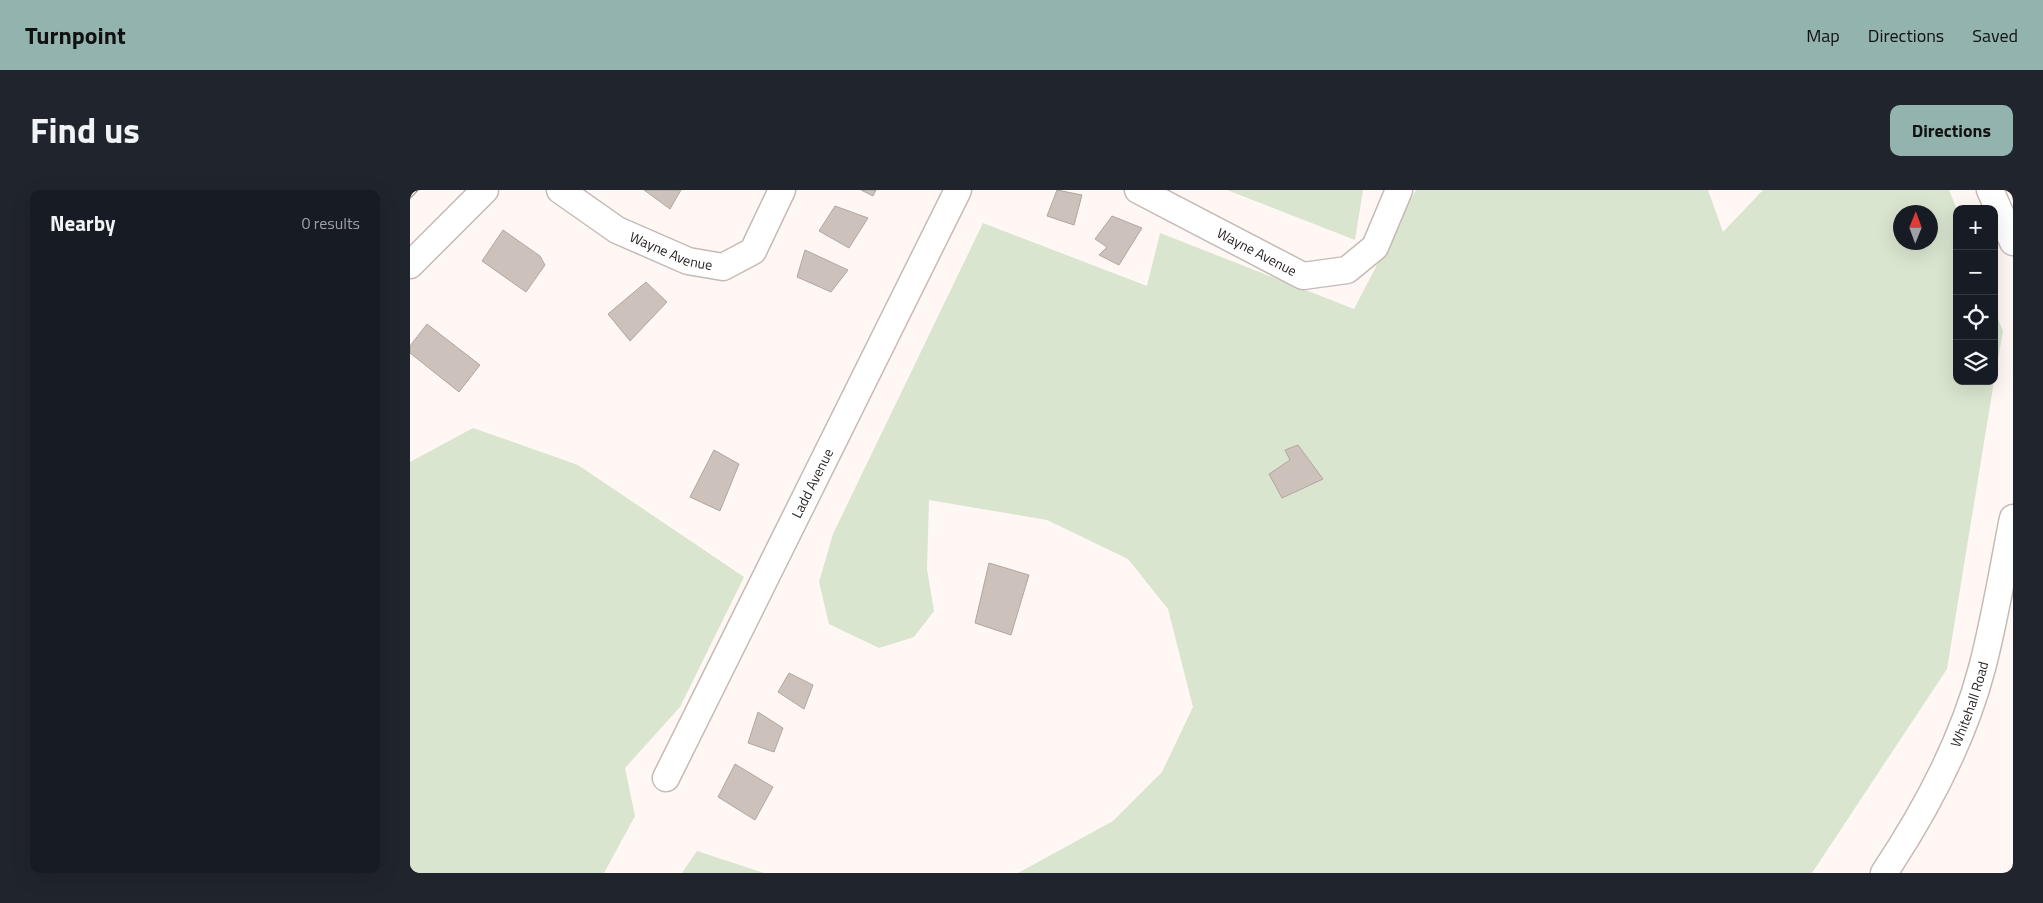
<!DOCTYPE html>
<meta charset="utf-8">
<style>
body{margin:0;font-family:"Titillium Web",sans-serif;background:#20242c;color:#f1f3f6}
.controls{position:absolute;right:15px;top:15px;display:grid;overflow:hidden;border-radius:10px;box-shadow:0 5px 20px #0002}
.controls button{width:45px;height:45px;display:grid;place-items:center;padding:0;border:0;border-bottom:1px solid #363941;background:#171b24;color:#f1f3f6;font:25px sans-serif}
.compass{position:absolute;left:1483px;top:15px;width:45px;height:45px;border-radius:50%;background:#171b24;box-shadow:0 5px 20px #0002;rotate:1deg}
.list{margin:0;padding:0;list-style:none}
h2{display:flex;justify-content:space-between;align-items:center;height:65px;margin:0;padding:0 20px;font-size:21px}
h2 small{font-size:16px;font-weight:400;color:#9ea1a6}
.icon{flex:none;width:28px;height:28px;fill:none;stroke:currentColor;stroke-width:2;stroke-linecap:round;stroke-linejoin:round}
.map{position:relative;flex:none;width:1603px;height:683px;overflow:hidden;border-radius:10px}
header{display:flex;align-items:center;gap:30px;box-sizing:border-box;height:70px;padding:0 25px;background:#92b3ae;color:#111}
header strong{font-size:24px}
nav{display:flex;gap:28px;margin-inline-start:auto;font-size:18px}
.intro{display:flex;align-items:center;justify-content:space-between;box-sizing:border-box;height:120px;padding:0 30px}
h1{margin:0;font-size:35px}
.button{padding:12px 22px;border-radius:10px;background:#92b3ae;color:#111;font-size:18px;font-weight:700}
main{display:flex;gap:30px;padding:0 30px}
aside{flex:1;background:#171b24;border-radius:10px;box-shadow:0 5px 20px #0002}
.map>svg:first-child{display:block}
.green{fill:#d9e5cf;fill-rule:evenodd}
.building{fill:#ccc1bb;stroke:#b2a6a1}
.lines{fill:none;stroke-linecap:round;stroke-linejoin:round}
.minor-casing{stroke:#c6bab5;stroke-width:29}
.minor{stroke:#fff;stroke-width:26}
.rail-casing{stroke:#706b68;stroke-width:5.5}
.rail{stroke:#fef7f3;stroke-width:4;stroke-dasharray:11;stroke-linecap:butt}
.labels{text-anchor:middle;stroke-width:4;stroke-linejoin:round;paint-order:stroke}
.street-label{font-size:14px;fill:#231f1d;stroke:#fef7f3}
</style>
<header>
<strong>Turnpoint</strong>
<nav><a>Map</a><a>Directions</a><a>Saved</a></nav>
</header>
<div class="intro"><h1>Find us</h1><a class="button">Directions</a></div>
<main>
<aside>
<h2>Nearby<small>0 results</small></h2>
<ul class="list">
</ul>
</aside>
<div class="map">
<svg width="1603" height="683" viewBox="0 0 1603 683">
<rect width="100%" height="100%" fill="#fef7f3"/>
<!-- green -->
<g class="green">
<polygon points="817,0 953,0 945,50"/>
<path d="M1006 0H1298L1313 42 1353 0H1539L1547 20V191H1584L1537 479 1402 683H608L703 631 752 582 783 517 758 419 718 369 637 330 519 310 517 379 524 421 504 447 469 458 419 434 409 392 423 344 573 33 737 96 750 43 944 119ZM1490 22H1520V52H1490Z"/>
<polygon points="1584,119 1593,141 1584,191"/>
<polygon points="63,238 168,275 334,387 270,517 215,578 225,626 194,683 0,683 0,272"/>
<polygon points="287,661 354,683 272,683"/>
</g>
<!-- building -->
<g class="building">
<polygon points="234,0 271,0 260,19"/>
<polygon points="451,0 466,0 463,6"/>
<polygon points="647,0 672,5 664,35 637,26"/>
<polygon points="425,16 458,28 439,58 409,41"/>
<polygon points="702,26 732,38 709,75 689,65 697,57 685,49"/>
<polygon points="93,40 130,66 135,75 116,102 72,71"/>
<polygon points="395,60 438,80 421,102 387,87"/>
<polygon points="236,92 257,112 220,151 198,124"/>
<polygon points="17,134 70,175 49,202 0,163 0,156"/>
<polygon points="888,255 913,289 872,308 859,284 880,270 875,260"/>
<polygon points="304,260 329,274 310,321 280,307"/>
<polygon points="579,373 619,385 601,445 565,433"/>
<polygon points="379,483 403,495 394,519 368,502"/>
<polygon points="348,522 373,538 364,562 338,553"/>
<polygon points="325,574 363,597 345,630 308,607"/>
</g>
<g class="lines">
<!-- minor casing -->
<g class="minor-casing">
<g id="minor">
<path id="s1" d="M150 0 207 40 278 71 313 77 343 61 372 0"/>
<path id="s2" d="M728 0 893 86 937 80 965 57 989 0"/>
<polyline points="1580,0 1603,52"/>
<polyline points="0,75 75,0"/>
<path id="s3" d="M256 588 548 0"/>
<path id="s4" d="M1474 683C1516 620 1553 551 1572 478 1585 429 1593 378 1603 328"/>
</g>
</g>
<!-- minor -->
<use href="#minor" class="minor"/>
<!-- rail casing -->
<g class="rail-casing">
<polyline id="rail" points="0,5 5,0"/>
</g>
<!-- rail -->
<use href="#rail" class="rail"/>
</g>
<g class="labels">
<!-- street labels -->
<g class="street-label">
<text dy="5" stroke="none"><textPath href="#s1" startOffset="128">Wayne Avenue</textPath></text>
<text dy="5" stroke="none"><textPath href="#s2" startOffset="134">Wayne Avenue</textPath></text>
<text dy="5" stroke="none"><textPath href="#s3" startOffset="329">Ladd Avenue</textPath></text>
<text dy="5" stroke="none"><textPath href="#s4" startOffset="190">Whitehall Road</textPath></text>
</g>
</g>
</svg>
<div class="controls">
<button>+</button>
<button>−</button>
<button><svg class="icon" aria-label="locate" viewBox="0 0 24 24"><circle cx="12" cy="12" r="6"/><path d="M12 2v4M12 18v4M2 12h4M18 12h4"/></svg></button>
<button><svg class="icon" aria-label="layers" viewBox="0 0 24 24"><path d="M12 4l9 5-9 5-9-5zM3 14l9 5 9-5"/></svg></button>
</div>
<svg class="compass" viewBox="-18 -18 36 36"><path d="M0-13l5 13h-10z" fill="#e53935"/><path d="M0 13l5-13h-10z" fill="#9ea1a6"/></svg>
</div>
</main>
